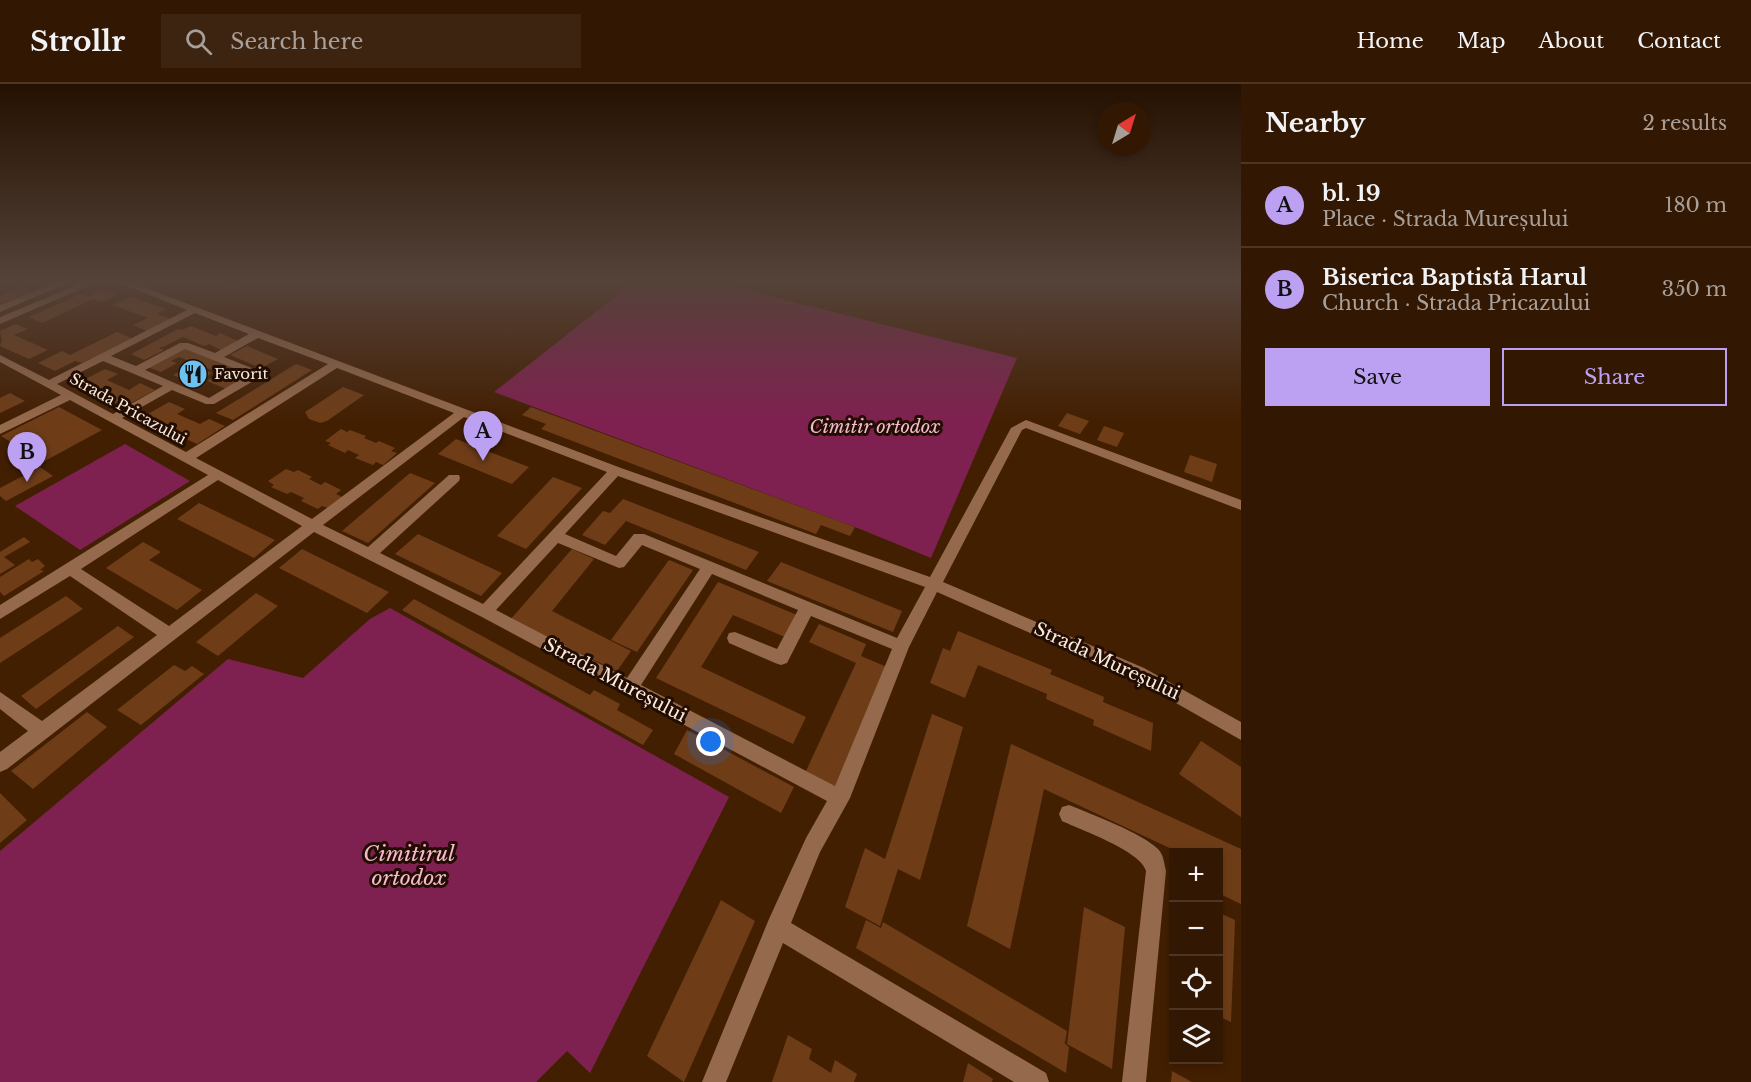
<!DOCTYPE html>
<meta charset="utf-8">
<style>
body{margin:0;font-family:"Libre Baskerville",serif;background:#3d2411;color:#f1f3f6}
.controls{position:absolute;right:18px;bottom:18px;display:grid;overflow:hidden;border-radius:0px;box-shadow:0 3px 9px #0003}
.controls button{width:54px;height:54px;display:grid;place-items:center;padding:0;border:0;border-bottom:2px solid #4d3624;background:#321702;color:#f1f3f6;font:30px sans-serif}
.compass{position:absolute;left:1097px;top:18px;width:54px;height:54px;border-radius:50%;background:#321702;box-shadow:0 3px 9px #0003;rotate:38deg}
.you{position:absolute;left:711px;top:658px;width:21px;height:21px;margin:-15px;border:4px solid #fff;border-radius:50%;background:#1a73e8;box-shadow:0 0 0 9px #1a73e833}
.badge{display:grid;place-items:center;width:39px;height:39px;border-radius:50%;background:#bca0f2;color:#111;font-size:20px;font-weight:700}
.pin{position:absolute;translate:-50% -50px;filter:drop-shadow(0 2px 3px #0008)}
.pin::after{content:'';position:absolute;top:32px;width:21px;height:18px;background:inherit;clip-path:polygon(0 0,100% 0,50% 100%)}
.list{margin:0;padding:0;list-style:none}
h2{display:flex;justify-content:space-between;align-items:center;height:78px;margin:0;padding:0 24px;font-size:26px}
h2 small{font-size:20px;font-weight:400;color:#a89f99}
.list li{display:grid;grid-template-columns:39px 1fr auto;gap:18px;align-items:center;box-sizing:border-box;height:84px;padding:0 24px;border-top:2px solid #4d3624}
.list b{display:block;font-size:22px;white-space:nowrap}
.list p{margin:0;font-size:20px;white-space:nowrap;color:#a89f99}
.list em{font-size:20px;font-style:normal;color:#a89f99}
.actions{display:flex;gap:12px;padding:18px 24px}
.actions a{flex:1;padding:14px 0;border:2px solid #bca0f2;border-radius:0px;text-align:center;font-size:21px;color:#bca0f2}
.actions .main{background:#bca0f2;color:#111}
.icon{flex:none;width:33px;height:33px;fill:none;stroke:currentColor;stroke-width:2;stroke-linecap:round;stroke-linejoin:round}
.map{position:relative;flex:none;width:1241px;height:998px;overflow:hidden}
header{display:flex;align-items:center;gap:36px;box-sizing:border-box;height:84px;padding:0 30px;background:#321702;border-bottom:2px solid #4d3624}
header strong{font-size:28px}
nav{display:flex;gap:33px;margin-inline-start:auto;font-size:21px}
.search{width:420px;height:54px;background:#3d2411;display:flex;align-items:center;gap:15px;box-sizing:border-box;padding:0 21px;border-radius:0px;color:#a89f99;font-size:22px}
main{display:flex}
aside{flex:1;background:#321702}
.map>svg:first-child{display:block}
.green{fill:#7f2150}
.building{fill:#6e3d18}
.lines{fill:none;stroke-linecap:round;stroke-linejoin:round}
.minor{fill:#95694b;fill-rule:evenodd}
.labels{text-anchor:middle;stroke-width:6;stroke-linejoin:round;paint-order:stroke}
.far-poi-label{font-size:15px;fill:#fbe9dd;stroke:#210d01;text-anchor:start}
.far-street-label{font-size:15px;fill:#fbe9dd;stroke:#210d01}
.park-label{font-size:18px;font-style:italic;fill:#f6b9cf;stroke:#210d01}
.street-label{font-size:18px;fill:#fbe9dd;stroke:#210d01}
.near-park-label{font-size:21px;font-style:italic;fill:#f6b9cf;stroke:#210d01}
</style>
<header>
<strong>Strollr</strong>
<div class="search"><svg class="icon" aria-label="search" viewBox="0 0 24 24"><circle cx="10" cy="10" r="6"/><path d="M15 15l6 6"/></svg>Search here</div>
<nav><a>Home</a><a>Map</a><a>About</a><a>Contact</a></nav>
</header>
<main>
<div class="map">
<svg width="1241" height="998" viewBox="0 0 1241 998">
<rect width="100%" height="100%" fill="#431f02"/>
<!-- green -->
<g class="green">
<polygon points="635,197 709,197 1017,274 931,474 855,443 494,308"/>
<polygon points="125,360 190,397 80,466 15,422"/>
<polygon points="390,524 729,713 590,989 567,967 536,998 0,998 0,767 228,575 303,594 370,535"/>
</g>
<!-- building -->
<g class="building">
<polygon points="227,197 241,197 245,198 235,203 220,200"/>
<polygon points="22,203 31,208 0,220 0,212"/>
<polygon points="103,206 117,211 101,218 93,215 42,239 29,233 81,210 88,213"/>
<polygon points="131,213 166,225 157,230 171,235 147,247 133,241 148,234 112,221"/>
<polygon points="16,240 28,245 14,251 48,266 29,275 0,262 2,257 0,247"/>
<polygon points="191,242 216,252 220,249 238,257 221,266 209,260 204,262 183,253 163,263 158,263 164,266 144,276 131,270 178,245 182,246"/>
<polygon points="117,248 132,254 82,279 75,277 55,287 38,279 62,267 70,271"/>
<polygon points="247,262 278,275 261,284 230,271"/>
<polygon points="183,263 251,290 226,305 207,297 215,292 222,295 227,292 179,273 171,277 177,279 161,288 147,283"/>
<polygon points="296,280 312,286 233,336 216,329"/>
<polygon points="192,281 212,289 193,300 173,291"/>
<polygon points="105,285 118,290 107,296 129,306 140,299 155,306 124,323 74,301"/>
<polygon points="343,303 364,311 327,337 320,339 309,335 305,328"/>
<polygon points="10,309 25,317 0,329 0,314"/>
<polygon points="169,318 185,325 177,330 200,340 209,335 225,342 197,360 141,334"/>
<polygon points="59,323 102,346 43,378 1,352"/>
<polygon points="531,323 855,443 850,452 821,441 816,450 541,345 546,340 522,331"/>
<polygon points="1067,329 1089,337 1080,350 1058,342"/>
<polygon points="1104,342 1124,349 1117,363 1097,356"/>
<polygon points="341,345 347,348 350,346 366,352 364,354 376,359 379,357 395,364 391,367 397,369 383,381 376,378 373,381 355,374 359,371 348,366 345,369 328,361 331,359 325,357"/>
<polygon points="456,355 529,383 512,400 438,370"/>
<polygon points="1190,371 1217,380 1212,398 1184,388"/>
<polygon points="40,383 53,392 6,417 0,412 0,404"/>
<polygon points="286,385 294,388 298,386 312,393 309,395 321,401 325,398 341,406 336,410 342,413 328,424 322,422 318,425 301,417 304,414 291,408 287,410 271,403 274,401 268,397"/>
<polygon points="410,389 435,399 368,459 342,447"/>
<polygon points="553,393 582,404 526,465 497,452"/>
<polygon points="623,415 759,468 746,486 626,437 605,461 582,451 603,427 610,429"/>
<polygon points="199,419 275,456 254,474 177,435"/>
<polygon points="418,450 502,489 481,512 395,470"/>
<polygon points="24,453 30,458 4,473 15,481 0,490 0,468"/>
<polygon points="143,458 161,468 149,476 202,506 177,526 106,484"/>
<polygon points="302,465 389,508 367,529 279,484"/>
<polygon points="572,465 594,475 552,527 631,567 617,587 510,536"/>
<polygon points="29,475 32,478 38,475 45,482 40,486 44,487 4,512 0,508 0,493"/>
<polygon points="669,476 693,486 637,568 611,556"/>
<polygon points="781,478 902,527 893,548 767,497"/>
<polygon points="718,498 797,531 785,553 733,531 701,583 806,633 793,660 656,594"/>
<polygon points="256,509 278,522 218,572 196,558"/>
<polygon points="66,512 83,525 0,579 0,554"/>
<polygon points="414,515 590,611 594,606 620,620 617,626 653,646 643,661 402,526"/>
<polygon points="819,540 866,560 861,572 887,583 836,703 806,687 856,579 809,558"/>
<polygon points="118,542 134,553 36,625 21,612"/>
<polygon points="958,547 1052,586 1050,590 1104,613 1103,618 1153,639 1151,667 1093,641 1094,636 1046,615 1047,610 978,581 965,614 930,599 943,564 950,567"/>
<polygon points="174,581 185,587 192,582 204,590 141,641 117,626"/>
<polygon points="87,628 107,643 33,705 11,687"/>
<polygon points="932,630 963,643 920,796 898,785 880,842 845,823 865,764 885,775"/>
<polygon points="687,646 794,703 781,729 674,670"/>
<polygon points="1201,657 1241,683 1241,733 1179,690"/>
<polygon points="1011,660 1241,765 1241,820 1218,809 1218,768 1178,768 1044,705 1010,865 967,842"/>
<polygon points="0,709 27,736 0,759"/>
<polygon points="721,816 755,837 684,998 647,972"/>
<polygon points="1084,823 1125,843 1112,985 1067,960"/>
<polygon points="1218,828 1235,836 1231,938 1218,932"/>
<polygon points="866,836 881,844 883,838 1067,947 1065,959 1062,957 1069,963 1066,989 856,864"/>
<polygon points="788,951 812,965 809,975 831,989 835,976 857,990 854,998 772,998"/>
<polygon points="968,979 993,995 992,998 963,998"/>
<polygon points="1172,987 1192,998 1171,998"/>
</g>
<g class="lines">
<!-- minor -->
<g class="minor">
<polygon points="60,197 72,197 0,228 0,221"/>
<polygon points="87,197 99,197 0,240 0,233"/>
<path d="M115 197H127L621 384 930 493 1011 344 1026 336 1241 416V426L1026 344 1022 346 943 498 1144 584 1241 638V656L1132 594 937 508 909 563 850 714 820 768 791 839 1046 989 1049 998H1014L783 859 726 998H702L769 835 806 754 827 717 480 532 314 448 7 685 0 688V668L28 647 0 625V608L42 637 157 551 70 492 0 535V521L208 391 70 316 0 350V341L61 311 0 278V271L49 296 187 226ZM195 229 249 250 215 269 188 259H180L136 282 111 272ZM258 254 328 280 186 368 122 334 172 306 206 320H214L262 292V288L224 273ZM185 265 249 290 209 314 145 286ZM103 277 163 302 113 330 57 300ZM337 284 454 329 312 435 196 374ZM464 333 607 388 483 520 380 469 459 397 460 394 459 391H449L368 463 323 441ZM618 392 925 503 897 554 644 450H634L616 472 565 450ZM218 396 302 442 169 542 81 485ZM558 459 619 484 624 483 642 461 700 485 627 594 496 526ZM712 490 798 526 777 565 735 548 729 549 727 554 729 559 775 579 781 581 787 579 811 532 892 565 835 702 641 601Z"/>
<path d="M1069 721C1091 730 1142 749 1158 765 1164 771 1164 780 1166 787L1146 998H1122L1146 787C1141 767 1081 746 1062 737L1059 730 1062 723Z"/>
</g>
</g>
<!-- sky -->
<linearGradient id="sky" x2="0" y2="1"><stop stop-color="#251101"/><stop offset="0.59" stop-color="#554239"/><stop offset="1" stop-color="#554239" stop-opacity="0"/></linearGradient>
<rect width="1241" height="336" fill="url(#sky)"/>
<!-- icons -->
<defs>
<g id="restaurant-disc" transform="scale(1.5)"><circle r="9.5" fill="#6cc3f2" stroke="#210d01"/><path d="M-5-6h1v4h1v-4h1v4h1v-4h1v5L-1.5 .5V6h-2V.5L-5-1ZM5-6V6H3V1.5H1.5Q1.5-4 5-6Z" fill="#111"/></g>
</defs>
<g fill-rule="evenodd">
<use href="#restaurant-disc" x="193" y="290"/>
</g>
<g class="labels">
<!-- far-poi labels -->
<g class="far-poi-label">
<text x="214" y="295">Favorit</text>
</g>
<!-- far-street labels -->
<g class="far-street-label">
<text transform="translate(128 325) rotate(29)" y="5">Strada Pricazului</text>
</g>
<!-- park labels -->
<g class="park-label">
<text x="875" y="349">Cimitir ortodox</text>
</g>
<!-- street labels -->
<g class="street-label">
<text transform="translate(1107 577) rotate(25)" y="6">Strada Mureșului</text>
<text transform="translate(615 596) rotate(28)" y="6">Strada Mureșului</text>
</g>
<!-- near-park labels -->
<g class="near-park-label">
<text x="409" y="777">Cimitirul<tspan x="409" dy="24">ortodox</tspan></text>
</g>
</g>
</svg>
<div class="controls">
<button>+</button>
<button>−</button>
<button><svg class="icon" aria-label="locate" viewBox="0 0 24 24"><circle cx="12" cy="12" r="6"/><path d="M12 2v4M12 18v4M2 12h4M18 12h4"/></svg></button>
<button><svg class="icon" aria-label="layers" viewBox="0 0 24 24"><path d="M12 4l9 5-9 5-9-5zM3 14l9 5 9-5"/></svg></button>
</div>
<svg class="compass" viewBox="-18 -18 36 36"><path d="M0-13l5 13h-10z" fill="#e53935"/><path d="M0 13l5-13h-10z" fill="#a89f99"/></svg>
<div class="you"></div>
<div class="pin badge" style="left:483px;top:377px">A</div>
<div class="pin badge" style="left:27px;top:398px">B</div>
</div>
<aside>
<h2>Nearby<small>2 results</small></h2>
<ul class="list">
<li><span class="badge">A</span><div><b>bl. 19</b><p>Place · Strada Mureșului</p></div><em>180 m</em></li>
<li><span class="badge">B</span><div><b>Biserica Baptistă Harul</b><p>Church · Strada Pricazului</p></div><em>350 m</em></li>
</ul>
<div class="actions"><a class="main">Save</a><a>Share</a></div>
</aside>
</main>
